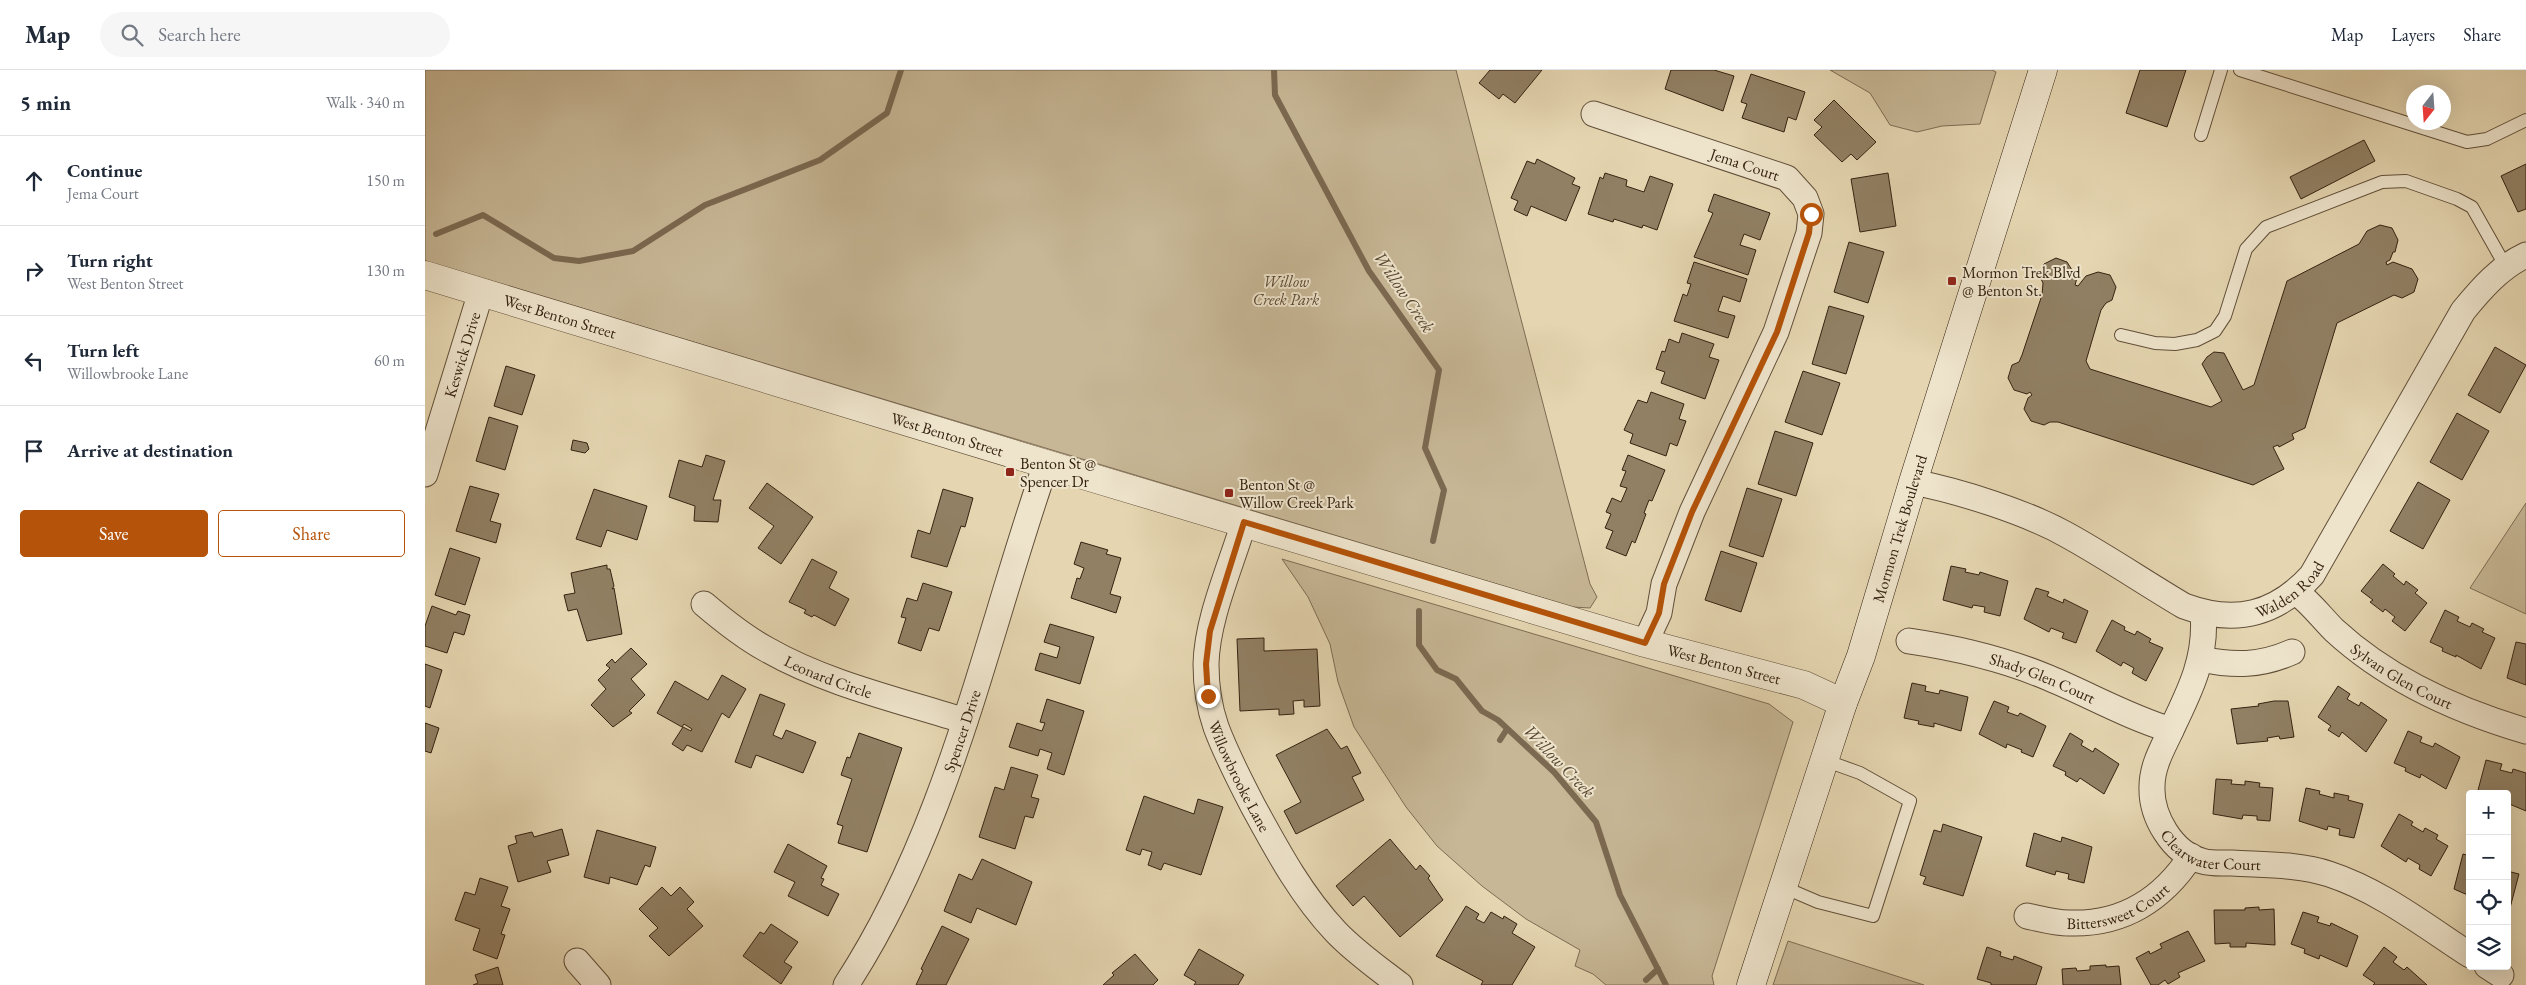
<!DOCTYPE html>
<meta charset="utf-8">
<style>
body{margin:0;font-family:"EB Garamond",serif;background:#f6f6f7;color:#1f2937}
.controls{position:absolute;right:15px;bottom:15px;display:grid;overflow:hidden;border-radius:5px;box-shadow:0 5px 20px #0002}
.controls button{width:45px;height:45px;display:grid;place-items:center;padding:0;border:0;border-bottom:1px solid #e0e1e3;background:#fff;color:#1f2937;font:25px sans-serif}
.compass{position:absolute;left:1981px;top:15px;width:45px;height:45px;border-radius:50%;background:#fff;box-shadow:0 5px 20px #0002;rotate:197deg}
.stop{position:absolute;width:15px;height:15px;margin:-11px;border:4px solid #b45309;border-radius:50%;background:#fff}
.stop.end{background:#b45309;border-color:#fff;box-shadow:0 1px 5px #0008}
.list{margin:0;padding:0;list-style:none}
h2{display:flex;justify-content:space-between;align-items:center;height:65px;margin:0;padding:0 20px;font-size:21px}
h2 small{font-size:16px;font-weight:400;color:#747a83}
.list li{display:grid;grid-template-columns:32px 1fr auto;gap:15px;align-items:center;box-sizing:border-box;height:90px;padding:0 20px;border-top:1px solid #e0e1e3}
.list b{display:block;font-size:19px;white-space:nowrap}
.list p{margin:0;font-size:16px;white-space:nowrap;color:#747a83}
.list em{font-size:16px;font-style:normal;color:#747a83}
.actions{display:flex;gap:10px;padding:15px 20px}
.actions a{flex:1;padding:11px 0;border:1px solid #b45309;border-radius:5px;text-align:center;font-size:18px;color:#b45309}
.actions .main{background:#b45309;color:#fff}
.icon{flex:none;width:28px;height:28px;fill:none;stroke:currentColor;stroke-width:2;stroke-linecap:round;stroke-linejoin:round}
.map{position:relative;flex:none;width:2101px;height:915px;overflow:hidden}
header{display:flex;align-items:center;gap:30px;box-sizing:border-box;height:70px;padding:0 25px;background:#fff;border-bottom:1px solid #e0e1e3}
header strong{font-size:24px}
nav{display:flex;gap:28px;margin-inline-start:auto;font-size:18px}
.search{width:350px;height:45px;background:#f6f6f7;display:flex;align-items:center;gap:12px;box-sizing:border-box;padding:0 18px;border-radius:28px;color:#747a83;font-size:19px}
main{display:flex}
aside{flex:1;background:#fff}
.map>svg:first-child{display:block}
.green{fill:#c7b796;stroke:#7e6c54}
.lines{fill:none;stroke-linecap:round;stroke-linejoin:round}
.stream{stroke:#7b6951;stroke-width:6}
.building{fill:#918064;stroke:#352211}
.service-casing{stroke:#614f39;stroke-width:14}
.minor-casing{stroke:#614f39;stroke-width:27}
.tertiary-casing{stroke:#614f39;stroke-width:29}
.secondary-casing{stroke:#352211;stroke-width:29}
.service{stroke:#eee4cc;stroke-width:12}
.minor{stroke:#eee4cc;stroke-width:25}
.tertiary{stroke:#eee4cc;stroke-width:28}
.secondary{stroke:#eee4cc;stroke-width:28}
.route{stroke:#b45309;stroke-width:6}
.poi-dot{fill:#8f2418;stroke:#eee4cc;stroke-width:2}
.labels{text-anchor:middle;stroke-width:4;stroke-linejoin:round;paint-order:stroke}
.street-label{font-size:16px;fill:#352211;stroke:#eee4cc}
.poi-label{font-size:16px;fill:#352211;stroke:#eee4cc;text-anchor:start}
.park-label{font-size:16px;font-style:italic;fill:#5a4732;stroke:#eee4cc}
.water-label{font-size:18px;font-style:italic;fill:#584631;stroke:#eee4cc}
</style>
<header>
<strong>Map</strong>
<div class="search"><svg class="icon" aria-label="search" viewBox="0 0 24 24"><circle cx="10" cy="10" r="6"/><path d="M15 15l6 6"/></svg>Search here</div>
<nav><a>Map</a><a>Layers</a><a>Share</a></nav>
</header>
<main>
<aside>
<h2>5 min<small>Walk · 340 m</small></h2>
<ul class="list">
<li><svg class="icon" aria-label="ahead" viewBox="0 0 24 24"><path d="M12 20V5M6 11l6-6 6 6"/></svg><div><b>Continue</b><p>Jema Court</p></div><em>150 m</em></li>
<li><svg class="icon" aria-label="right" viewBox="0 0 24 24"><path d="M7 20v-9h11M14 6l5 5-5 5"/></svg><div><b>Turn right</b><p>West Benton Street</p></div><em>130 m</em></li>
<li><svg class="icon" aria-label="left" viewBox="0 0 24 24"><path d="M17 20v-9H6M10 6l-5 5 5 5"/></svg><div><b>Turn left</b><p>Willowbrooke Lane</p></div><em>60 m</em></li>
<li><svg class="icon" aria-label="arrive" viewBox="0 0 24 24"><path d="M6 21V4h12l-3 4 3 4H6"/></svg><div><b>Arrive at destination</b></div></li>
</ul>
<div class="actions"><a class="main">Save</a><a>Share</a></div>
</aside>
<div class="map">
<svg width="2101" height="915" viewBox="0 0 2101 915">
<rect width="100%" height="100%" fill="#e5d6b1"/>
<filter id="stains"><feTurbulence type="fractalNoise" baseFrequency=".004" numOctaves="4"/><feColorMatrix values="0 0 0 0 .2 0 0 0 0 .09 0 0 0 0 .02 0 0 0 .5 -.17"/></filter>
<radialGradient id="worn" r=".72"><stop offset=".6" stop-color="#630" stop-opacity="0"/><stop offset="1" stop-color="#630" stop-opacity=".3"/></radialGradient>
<!-- green -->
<g class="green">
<polygon points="0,0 1031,0 1165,514 1172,527 1165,538 1148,537 0,191"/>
<polygon points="1405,0 1567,0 1571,2 1555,54 1517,56 1492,62 1465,55 1445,23"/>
<polygon points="2101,433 2101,544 2045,518"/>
<polygon points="857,489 1344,634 1368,652 1287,906 1289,915 1181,915 1168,904 1150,896 1155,880 1101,849 1057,816 1012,776 981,737 929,657 913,612 905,574 883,527"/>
<polygon points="1363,871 1499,915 1348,915"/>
</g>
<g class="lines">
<!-- stream -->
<g class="stream">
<polyline points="849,0 850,25 944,201 1014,300 1000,378 1019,420 1008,471"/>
<polyline points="11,164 58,145 129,188 154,191 208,181 280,135 395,90 462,43 476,0"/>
<polyline points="994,541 994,575 1012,600 1031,609 1057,641 1073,650 1129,702 1171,752 1195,825 1241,915"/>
<polyline points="1075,670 1082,659"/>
<polyline points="1221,910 1233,899"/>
</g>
</g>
<!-- building -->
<g class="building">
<polygon points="1065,0 1064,0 1117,0 1090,33 1078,24 1074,29 1054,13"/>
<polygon points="1246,0 1289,0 1309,6 1298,41 1240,19"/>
<polygon points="1715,0 1761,0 1742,57 1701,43"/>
<polygon points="1326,4 1380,22 1371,50 1363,47 1359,62 1317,48 1322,34 1316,32"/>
<polygon points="1409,30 1451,72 1432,90 1426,84 1417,92 1389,65 1397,57 1389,50"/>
<polygon points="1939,70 1950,91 1876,129 1865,107"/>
<polygon points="1112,89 1150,108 1147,114 1155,117 1141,151 1106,136 1102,146 1089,140 1093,131 1086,128 1102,91 1110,94"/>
<polygon points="2101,94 2101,139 2093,142 2076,106"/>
<polygon points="1180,103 1202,110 1201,116 1219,122 1225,106 1248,114 1232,160 1218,155 1217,158 1189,149 1188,152 1163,144 1175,107 1178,109"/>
<polygon points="1463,103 1471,156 1435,162 1426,109"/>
<polygon points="1289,124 1345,143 1335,170 1319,164 1315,175 1331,180 1323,205 1269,187 1288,143 1283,141"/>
<polygon points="1955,155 1967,158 1973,170 1970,182 1968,182 1965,190 1961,192 1962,195 1968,192 1987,199 1993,209 1989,222 1977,228 1969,225 1912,253 1880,358 1867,364 1869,369 1854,377 1853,375 1848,377 1859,399 1828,415 1633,352 1625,352 1619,355 1606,351 1599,339 1603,328 1607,325 1605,322 1602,324 1589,320 1583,308 1587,295 1594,292 1597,285 1617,225 1618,213 1615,207 1619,194 1631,188 1642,192 1652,208 1650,215 1653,216 1661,206 1673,202 1685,205 1691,217 1687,230 1681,233 1676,240 1661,291 1665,299 1786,337 1797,331 1777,294 1782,287 1789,282 1799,283 1818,320 1829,315 1862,211 1934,174 1942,161"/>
<polygon points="1424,172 1459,182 1443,233 1409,222"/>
<polygon points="1269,192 1322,209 1315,232 1298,226 1293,241 1310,246 1303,268 1249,251 1258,224 1262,226 1266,214 1262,213"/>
<polygon points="1404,236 1439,246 1421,304 1387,294"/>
<polygon points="1257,263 1289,274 1284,287 1294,290 1280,329 1236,313 1240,302 1231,299 1237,281 1240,282 1244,269 1254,273"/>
<polygon points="2070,277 2101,295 2075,343 2043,325"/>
<polygon points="81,296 110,305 97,345 69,336"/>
<polygon points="1378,301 1415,313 1397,365 1360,352"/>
<polygon points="1226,322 1259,334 1254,349 1261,351 1252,376 1245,373 1241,386 1205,373 1208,364 1199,360 1213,330 1222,333"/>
<polygon points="2032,343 2064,361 2037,410 2005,392"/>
<polygon points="64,347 93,356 80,400 51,391"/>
<polygon points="1350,361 1388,373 1371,426 1333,414"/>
<polygon points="148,370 162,373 164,379 160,383 146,380"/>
<polygon points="281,385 300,391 288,430 296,430 293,452 269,451 270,436 244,427 254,390 277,397"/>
<polygon points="1203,385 1240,400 1227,431 1224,430 1219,443 1221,444 1210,473 1207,471 1201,486 1181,478 1188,461 1180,458 1186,444 1181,442 1187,428 1196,432 1202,418 1195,416 1201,401 1197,400"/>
<polygon points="1993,412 2025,430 1998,479 1965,461"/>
<polygon points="342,413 388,447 356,494 333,478 349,456 324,438"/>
<polygon points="45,416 74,424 65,451 76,454 71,473 31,461"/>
<polygon points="1322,418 1357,429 1338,487 1304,476"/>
<polygon points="169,419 222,436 212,470 182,460 176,477 151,469"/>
<polygon points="518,419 548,428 540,457 536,456 522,497 486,487 493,460 505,464"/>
<polygon points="656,472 683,480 681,484 696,488 685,524 696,527 691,543 646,528 652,508 655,509 659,498 649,494"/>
<polygon points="25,478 55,488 40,535 10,525"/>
<polygon points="1296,481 1332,493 1316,542 1280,530"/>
<polygon points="387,489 412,502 404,518 424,529 410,556 389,545 387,547 379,543 381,540 364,532"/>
<polygon points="1958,494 1970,504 1968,506 1979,515 1981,511 1993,520 1990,523 2002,533 1980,561 1967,551 1970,547 1960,539 1958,542 1945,532 1948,530 1936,521"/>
<polygon points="182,495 182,499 185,499 189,516 187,519 189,518 197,564 162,571 152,539 143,541 139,525 150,523 146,503"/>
<polygon points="1526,496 1541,499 1540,502 1554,505 1555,502 1583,511 1575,546 1559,542 1560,537 1548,535 1547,538 1518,530"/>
<polygon points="498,513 527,522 514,561 504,558 496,581 473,573 481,548 476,547 482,528 492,531"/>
<polygon points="1611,518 1624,522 1622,526 1638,533 1639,529 1663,541 1651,573 1637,568 1639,563 1626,558 1624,562 1599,549"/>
<polygon points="7,536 31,545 33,541 45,545 39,565 29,562 22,583 0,576 0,556"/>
<polygon points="2020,540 2034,547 2032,551 2045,557 2047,553 2059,559 2057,562 2070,568 2056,599 2031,585 2031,587 2017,581 2018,578 2005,572"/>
<polygon points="1687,550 1700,557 1699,560 1710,565 1712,561 1726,569 1724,572 1738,578 1721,611 1707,603 1709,598 1698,592 1696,596 1671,581"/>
<polygon points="625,554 669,567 655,614 610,600 615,583 632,588 635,577 619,572"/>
<polygon points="839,568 839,581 892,579 895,636 879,637 879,630 868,631 869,644 854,645 854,639 815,641 812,569"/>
<polygon points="2091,572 2101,574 2101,615 2082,608"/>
<polygon points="206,578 222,594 206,609 220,625 204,641 207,643 188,657 166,635 181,619 173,610 185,598 181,595 187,589 190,593"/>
<polygon points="0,594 17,600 5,638 0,636"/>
<polygon points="297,605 321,619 304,648 297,643 277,682 262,675 258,681 247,674 258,657 266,661 267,659 259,654 257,657 232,643 250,611 283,630"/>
<polygon points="1487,613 1501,616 1500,621 1514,624 1515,620 1543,627 1536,661 1509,653 1509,657 1493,654 1494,651 1479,648"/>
<polygon points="1913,616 1925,624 1922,629 1934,636 1936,632 1962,650 1941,682 1917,662 1914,667 1903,660 1906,656 1893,647"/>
<polygon points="335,624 360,634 348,665 357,669 361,660 391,672 378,703 331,685 326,698 310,692"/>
<polygon points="622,629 659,641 639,705 622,699 627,683 615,679 613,686 584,677 592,653 617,661 620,653 615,652"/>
<polygon points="1569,631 1584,637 1582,642 1593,646 1595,643 1621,656 1608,687 1596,682 1597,680 1582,674 1581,678 1554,664"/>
<polygon points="1849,631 1863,631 1869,667 1855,669 1854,666 1842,668 1843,671 1812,674 1806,639 1834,636 1833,634"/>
<polygon points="0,653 14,658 6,683 0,681"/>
<polygon points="902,659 916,679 922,676 936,703 927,707 939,730 871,764 859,741 876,732 851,685"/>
<polygon points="1983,661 1997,667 1995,672 2008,677 2010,673 2035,687 2021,719 1996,704 1995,708 1980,701 1981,698 1969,693"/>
<polygon points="434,663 477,678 442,782 413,773 418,756 412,754 427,709 416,705 422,687 425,688"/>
<polygon points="1645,663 1658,671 1656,675 1668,682 1670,678 1694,694 1679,724 1655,708 1652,712 1640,705 1641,702 1628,696"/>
<polygon points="2061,690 2077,694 2075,700 2087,703 2088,699 2101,703 2101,741 2082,733 2082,724 2052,724"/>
<polygon points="586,697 613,705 606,727 614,729 608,748 600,746 590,779 554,767 570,717 579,720"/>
<polygon points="1791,709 1807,710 1806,714 1820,715 1820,711 1835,713 1834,717 1848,718 1845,751 1832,750 1832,746 1818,745 1817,749 1788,744"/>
<polygon points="1881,718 1895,721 1894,724 1909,728 1909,723 1924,726 1923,730 1938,734 1929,768 1914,765 1915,759 1903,756 1902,760 1874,751"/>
<polygon points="719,726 769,744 773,729 798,737 776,805 739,793 736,800 723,795 727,782 717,779 715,785 701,780"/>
<polygon points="1974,744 1988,752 1986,755 1998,762 2000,758 2013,765 2011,769 2023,776 2006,806 1994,799 1995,795 1983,788 1981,792 1956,776"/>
<polygon points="1518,754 1557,767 1538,826 1498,814 1501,807 1495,805 1509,760 1516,762"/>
<polygon points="137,759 144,785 122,791 126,802 93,812 83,776 92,773 90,766 107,762 109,767"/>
<polygon points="172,760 231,777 225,797 220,795 212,815 185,807 184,814 159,807"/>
<polygon points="1609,763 1636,772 1637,767 1667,777 1659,813 1643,809 1644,804 1631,801 1630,805 1601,796"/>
<polygon points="965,769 991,800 995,795 1005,806 1003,808 1018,830 975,867 939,826 928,836 911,816"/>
<polygon points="363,774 402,796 396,808 399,809 396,815 414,824 403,846 363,826 370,812 349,802"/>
<polygon points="2038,784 2045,786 2045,826 2029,819"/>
<polygon points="557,789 607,812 591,855 552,838 546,853 519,841 534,804 547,810"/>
<polygon points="2082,801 2094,804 2085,838 2082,837"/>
<polygon points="55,808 83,817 76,836 85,839 76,864 80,865 72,889 48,880 55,859 30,850 40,822 50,825"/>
<polygon points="237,817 246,826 255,817 269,832 262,839 278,856 244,886 224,866 233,858 214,839"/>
<polygon points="1041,836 1054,844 1051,849 1059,853 1066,842 1078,849 1079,846 1092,854 1087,863 1110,877 1087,915 1056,915 1058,911 1011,886"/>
<polygon points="1834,837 1834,840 1849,839 1850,875 1821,873 1821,877 1805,877 1805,873 1790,874 1789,840 1820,840 1820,838"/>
<polygon points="1878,842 1894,847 1892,852 1905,856 1906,853 1933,866 1922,897 1895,885 1894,889 1879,883 1880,879 1866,874"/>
<polygon points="346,854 373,872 359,892 367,897 356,914 318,886 335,862 339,864"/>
<polygon points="517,856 544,869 521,915 491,915 498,900 496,899"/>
<polygon points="1763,861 1780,891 1753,903 1755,907 1743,914 1740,910 1733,915 1726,915 1711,888 1724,881 1725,884 1737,878 1735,874"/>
<polygon points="1562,877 1576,882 1575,886 1588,890 1589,886 1617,897 1611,915 1566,915 1566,913 1552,909"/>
<polygon points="1959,877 1972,887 1968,892 1979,900 1982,897 2002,915 1948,915 1950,913 1938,905"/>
<polygon points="774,879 819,905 813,915 769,915 771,912 759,905"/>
<polygon points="710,884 733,910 728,915 678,915 689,905 687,903"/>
<polygon points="1681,895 1681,897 1694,896 1696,915 1638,915 1637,899 1651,898 1652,901 1665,900 1665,896"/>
<polygon points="73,897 78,915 48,915 53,913 50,905"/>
</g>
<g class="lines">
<!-- service casing -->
<g class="service-casing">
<g id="service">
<polyline points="1815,0 2042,72 2062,69 2101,50"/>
<polyline points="1776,65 1796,0"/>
<polyline points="1696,265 1730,273 1750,274 1772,270 1790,261 1800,246 1821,179 1841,157 1957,112 1981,111 2032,129 2047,137 2081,197"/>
<polyline points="1358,817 1393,832 1448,846 1485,731 1435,703 1399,690"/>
</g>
</g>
<!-- minor casing -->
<g class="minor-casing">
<g id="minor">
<path id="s1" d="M1169 44 1362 108 1380 128 1386 144 1384 163 1351 262 1267 442 1239 514 1234 543 1220 573"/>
<path id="s2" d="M0 404 56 222"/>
<path id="s3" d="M1488 412C1534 421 1601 442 1642 465 1682 487 1720 513 1759 536 1810 555 1851 545 1887 505L2038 241C2056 219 2075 197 2101 185"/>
<path id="s4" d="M819 452C806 496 782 548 781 594 781 615 784 637 791 657 801 684 815 711 828 736 852 780 876 825 911 862 930 882 953 898 975 915"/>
<path id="s5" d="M1871 522C1886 533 1896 547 1909 560 1962 609 2033 641 2101 661"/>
<path id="s6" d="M279 534C299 551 319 567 341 579 402 614 474 630 540 651"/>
<path id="s7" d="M1778 543C1782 586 1766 619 1747 658 1738 678 1727 695 1727 717 1726 746 1747 783 1777 791 1786 794 1798 793 1807 793 1839 795 1874 794 1904 804 1956 821 2000 856 2045 885"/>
<path id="s8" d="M1484 571C1532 578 1579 589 1624 608 1665 625 1703 647 1746 660"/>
<path d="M1776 589C1809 596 1835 596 1867 582"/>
<path id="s9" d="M1602 846C1616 849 1631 853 1644 853 1698 855 1738 829 1766 786"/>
<polyline points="152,891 173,915"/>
<polyline points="2062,896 2076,905"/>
<path id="s10" d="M421 915C524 757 560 570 621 394"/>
</g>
</g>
<!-- tertiary casing -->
<g class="tertiary-casing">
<g id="tertiary">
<path id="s11" d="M0 205 621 394 1220 573 1379 615 1418 633"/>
</g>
</g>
<!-- secondary casing -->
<g class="secondary-casing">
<g id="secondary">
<path id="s12" d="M1326 915 1418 633 1436 586 1488 412 1618 0"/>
</g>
</g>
<!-- service -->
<use href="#service" class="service"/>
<!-- minor -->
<use href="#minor" class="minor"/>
<!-- tertiary -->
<use href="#tertiary" class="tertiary"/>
<!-- secondary -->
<use href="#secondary" class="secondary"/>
</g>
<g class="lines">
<!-- route -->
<polyline class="route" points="783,626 781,594 785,561 819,452 1220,573 1234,543 1239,514 1267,442 1352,262 1384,163 1386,144"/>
</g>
<!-- markers -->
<g class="poi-dot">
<rect x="1522" y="206" width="10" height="10" rx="2.5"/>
<rect x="580" y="397" width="10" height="10" rx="2.5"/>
<rect x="799" y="418" width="10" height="10" rx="2.5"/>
</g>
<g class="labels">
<!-- street labels -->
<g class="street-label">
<text dy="6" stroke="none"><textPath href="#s1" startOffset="159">Jema Court</textPath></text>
<text dy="6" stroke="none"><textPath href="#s11" startOffset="141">West Benton Street</textPath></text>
<text dy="6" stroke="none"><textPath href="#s2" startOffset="125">Keswick Drive</textPath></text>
<text dy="6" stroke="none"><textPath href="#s11" startOffset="546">West Benton Street</textPath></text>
<text dy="6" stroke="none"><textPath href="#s12" startOffset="480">Mormon Trek Boulevard</textPath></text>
<text dy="6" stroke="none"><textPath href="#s3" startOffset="415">Walden Road</textPath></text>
<text dy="6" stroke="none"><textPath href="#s11" startOffset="1356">West Benton Street</textPath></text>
<text dy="6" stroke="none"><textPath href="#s5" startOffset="136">Sylvan Glen Court</textPath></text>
<text dy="6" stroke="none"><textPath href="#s6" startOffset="145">Leonard Circle</textPath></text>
<text dy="6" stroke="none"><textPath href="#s8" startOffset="139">Shady Glen Court</textPath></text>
<text dy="6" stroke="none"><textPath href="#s10" startOffset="280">Spencer Drive</textPath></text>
<text dy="6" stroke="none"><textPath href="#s4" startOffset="266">Willowbrooke Lane</textPath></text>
<text dy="6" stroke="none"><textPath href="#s7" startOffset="284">Clearwater Court</textPath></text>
<text dy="6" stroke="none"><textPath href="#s9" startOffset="95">Bittersweet Court</textPath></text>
</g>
<!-- poi labels -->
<g class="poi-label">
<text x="1537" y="208">Mormon Trek Blvd<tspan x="1537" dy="18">@ Benton St.</tspan></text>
<text x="595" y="399">Benton St @<tspan x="595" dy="18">Spencer Dr</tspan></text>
<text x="814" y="420">Benton St @<tspan x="814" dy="18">Willow Creek Park</tspan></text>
</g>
<!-- park labels -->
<g class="park-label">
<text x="861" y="217">Willow<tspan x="861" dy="18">Creek Park</tspan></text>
</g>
<!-- water labels -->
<g class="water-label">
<text transform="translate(979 222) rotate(56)" y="6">Willow Creek</text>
<text transform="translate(1134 691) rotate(46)" y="6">Willow Creek</text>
</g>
</g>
<rect width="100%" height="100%" filter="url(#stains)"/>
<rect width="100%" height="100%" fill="url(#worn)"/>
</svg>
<div class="controls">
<button>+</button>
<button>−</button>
<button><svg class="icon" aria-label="locate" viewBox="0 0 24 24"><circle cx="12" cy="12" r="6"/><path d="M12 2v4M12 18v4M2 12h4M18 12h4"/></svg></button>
<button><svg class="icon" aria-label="layers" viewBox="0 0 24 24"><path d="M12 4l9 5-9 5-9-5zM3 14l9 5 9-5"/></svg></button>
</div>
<svg class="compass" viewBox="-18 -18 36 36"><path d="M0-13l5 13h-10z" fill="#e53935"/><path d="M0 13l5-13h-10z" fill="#747a83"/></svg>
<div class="stop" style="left:1386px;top:144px"></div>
<div class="stop end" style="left:783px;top:626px"></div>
</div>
</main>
